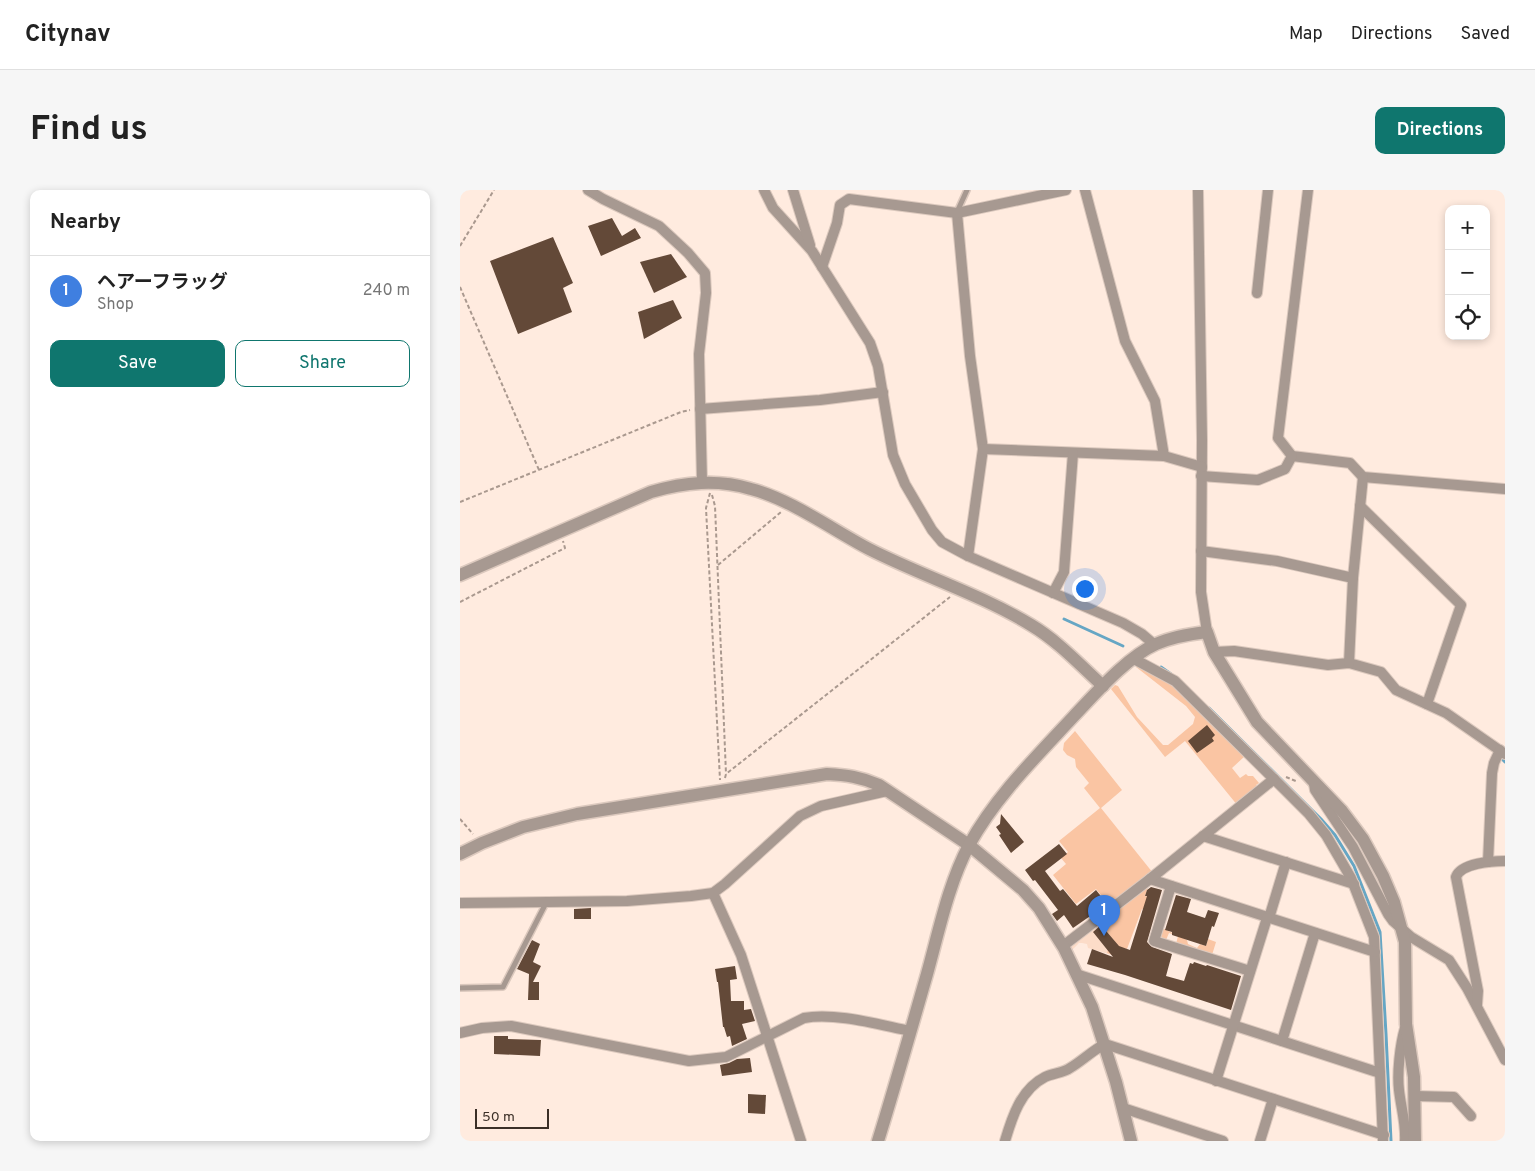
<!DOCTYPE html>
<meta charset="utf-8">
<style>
body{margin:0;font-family:Overpass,"Noto Sans JP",sans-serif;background:#f6f6f6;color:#222}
.controls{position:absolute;right:15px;top:15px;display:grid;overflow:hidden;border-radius:10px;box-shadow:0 2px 8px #0003}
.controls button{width:45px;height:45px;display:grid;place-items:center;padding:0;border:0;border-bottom:1px solid #e0e0e0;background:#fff;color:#222;font:25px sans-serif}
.scale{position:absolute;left:15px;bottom:12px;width:74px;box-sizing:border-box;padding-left:5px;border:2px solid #3b2f27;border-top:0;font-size:14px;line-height:18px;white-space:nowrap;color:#3b2f27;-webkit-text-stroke:4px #ffebdf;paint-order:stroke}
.you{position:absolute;left:624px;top:398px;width:18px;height:18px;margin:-12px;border:4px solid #fff;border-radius:50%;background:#1a73e8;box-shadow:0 0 0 8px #1a73e833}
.badge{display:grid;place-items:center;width:32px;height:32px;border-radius:50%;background:#0f766e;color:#fff;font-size:16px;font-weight:700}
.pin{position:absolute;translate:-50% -41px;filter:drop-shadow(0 1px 2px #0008)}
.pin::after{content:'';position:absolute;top:26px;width:18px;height:15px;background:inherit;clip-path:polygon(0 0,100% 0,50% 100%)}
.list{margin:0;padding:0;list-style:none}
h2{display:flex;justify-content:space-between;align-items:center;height:65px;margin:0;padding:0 20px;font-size:21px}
h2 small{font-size:16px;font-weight:400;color:#767676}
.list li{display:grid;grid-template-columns:32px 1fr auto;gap:15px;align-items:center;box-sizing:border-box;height:70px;padding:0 20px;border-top:1px solid #e0e0e0}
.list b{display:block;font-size:19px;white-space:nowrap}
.list p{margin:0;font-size:16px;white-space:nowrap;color:#767676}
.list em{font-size:16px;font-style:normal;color:#767676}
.actions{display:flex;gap:10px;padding:15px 20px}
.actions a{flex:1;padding:11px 0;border:1px solid #0f766e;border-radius:10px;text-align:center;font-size:18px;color:#0f766e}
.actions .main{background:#0f766e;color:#fff}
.icon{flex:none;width:28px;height:28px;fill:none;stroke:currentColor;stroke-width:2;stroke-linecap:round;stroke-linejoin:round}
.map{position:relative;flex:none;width:1045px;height:951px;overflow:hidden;border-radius:10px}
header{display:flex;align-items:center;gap:30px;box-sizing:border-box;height:70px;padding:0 25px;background:#fff;border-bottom:1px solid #e0e0e0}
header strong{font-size:24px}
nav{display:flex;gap:28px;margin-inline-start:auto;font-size:18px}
.intro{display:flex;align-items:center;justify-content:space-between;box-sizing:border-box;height:120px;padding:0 30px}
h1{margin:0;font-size:35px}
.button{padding:12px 22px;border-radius:10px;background:#0f766e;color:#fff;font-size:18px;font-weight:700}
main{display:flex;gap:30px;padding:0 30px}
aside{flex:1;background:#fff;border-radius:10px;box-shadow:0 2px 8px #0003}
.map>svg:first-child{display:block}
.built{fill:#fcdcc8}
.green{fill:#fac5a3}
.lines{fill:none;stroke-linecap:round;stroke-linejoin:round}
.stream{stroke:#66a6c4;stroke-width:3}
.building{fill:#634938}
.service-casing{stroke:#dcc9be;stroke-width:8}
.minor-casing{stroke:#dcc9be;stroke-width:12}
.tertiary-casing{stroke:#dcc9be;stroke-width:15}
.path{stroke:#aa998f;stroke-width:2;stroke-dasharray:4 2.5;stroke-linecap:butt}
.service{stroke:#a79991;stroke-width:5}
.minor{stroke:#a79991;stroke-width:10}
.tertiary{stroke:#a79991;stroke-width:12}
</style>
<header>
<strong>Citynav</strong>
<nav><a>Map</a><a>Directions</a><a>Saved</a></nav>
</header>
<div class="intro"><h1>Find us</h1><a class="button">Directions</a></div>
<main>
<aside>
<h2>Nearby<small></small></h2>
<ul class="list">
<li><span class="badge" style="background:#3f7fe0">1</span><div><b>ヘアーフラッグ</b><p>Shop</p></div><em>240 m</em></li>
</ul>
<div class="actions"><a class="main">Save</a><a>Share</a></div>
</aside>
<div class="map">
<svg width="1045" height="951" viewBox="0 0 1045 951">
<rect width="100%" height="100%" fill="#ffebdf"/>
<!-- built -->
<polygon class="built" points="637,730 656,753 667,759 665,767 659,767 628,758 627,754 622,753 619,753 612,760 607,752"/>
<!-- green -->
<g class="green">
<polygon points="676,475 714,496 785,566 772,578 780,588 786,584 788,586 793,586 799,593 796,595 798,598 778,616 725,551 705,567 651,499 655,495 658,496 677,527 703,555 708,555 733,534 735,527 726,516 676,477"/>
<polygon points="615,541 662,600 641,618 693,683 639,725 636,722 640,718 640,714 645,710 636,699 616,714 593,685 606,674 601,668 608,662 599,651 640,618 624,598 629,593 616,577 615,569 607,565 603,560 604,553"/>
<polygon points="689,694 685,706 690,707 693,723 682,719 667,759 664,758 659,767 647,763 648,760 656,753 638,731"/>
<polygon points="702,738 727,750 728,754 737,758 740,754 746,756 748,749 756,752 752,765 716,754 718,746 709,743 706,750 700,746"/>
</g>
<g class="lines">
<!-- stream -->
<g class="stream">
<polyline points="604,429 663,456"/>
<polyline points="701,477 711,484"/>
<polyline points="749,518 861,629 875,645 894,676 920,742 926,844 931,951"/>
<polyline points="1043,570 1045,572"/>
</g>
</g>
<!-- building -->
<g class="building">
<polygon points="152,28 162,46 175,38 181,48 141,66 128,36"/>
<polygon points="93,47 113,93 103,98 112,122 58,144 30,71"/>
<polygon points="211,64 227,87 194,103 180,72"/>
<polygon points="213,110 222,128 184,149 178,122"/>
<polygon points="747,535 755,545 752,548 754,551 737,563 728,551"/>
<polygon points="541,624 564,652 551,663 539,645 541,644 536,637 540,634"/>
<polygon points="599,654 607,664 585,681 600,701 603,699 617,716 636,700 644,710 634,719 636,722 613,738 604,725 597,731 592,724 598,720 575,690 573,691 565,680"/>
<polygon points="691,697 702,700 687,752 692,757 712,764 706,786 724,791 730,773 733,774 734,772 746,776 747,775 781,786 771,820 665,785 627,774 632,759 653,767 633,742 641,735 659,756 670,760 687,706 685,706 687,700"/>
<polygon points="716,705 731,709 727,722 745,728 748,720 759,723 754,737 752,736 746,756 712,745 712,742 705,740"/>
<polygon points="131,718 131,729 114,729 114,719"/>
<polygon points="72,750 80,754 73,772 81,776 73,792 79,792 79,810 68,810 69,784 57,779"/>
<polygon points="275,776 277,789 270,790 271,811 284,811 284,820 291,819 295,831 282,834 287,849 272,856 270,846 267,847 264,837 263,837 258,792 257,792 255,779"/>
<polygon points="34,846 48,846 48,849 81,850 80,866 34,864"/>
<polygon points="290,868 292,882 262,886 260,875 269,873 277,869"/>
<polygon points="288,904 306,905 305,924 288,923"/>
</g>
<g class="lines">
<!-- service casing -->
<g class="service-casing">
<g id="service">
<polyline points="497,22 507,0"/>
<polyline points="0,798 43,797 86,713"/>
</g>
</g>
<!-- minor casing -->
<g class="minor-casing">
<g id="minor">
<polyline points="128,0 143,9 199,36 228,63 245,83 246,103 239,164 242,292"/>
<polyline points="304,0 313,18 352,61 410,153 418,176 433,265 445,294 472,340 482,352 508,366 663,433 682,444 695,455"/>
<polyline points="333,0 350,55"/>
<polyline points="625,0 665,151 695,211 704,266"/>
<polyline points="738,0 742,250 741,402 747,442"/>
<polyline points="848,0 818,248 832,266 890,273 903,287 1045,299"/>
<polyline points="497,23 510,166 523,259 508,366"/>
<polyline points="362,77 377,33 380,15 389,9 497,23 606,0"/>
<polyline points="797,103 808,0"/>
<polyline points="240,219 360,210 423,202"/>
<polyline points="523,259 704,266 742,277"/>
<polyline points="741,286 798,290 825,279 832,266"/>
<polyline points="900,316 1001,415 967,514"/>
<polyline points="741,361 817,371 893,388"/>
<polyline points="593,403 604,382 613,263"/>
<polyline points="754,462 774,461 868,475 889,473 921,482 936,500 986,523 1045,564"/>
<polyline points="674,469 715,491 825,600 849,624 866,645 891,688 914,747 923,951"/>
<polyline points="889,473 893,388 903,287"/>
<polyline points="854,594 855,600 893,657 928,724 933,731 951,747 989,770 1007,798 1045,870"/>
<polyline points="743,646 894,694"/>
<polyline points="1028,672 1032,583 1034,573 1040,560"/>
<polyline points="690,689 915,762"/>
<polyline points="711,696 694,751 790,781"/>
<polyline points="253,703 281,765 341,951"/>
<polyline points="0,713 167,711 231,706 253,703 265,694 340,626 361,616 427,601"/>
<polyline points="809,728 826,672"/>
<polyline points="603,756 690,689 814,589"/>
<polyline points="616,784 920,883"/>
<path d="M1017 815 1018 801 996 687C1001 673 1032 671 1045 671"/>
<path d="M945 838C940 855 937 883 939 900 941 918 946 933 945 951"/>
<path d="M0 843 22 838 51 836 229 871 266 867 344 828C375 822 420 835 451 841"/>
<polyline points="822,851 855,743"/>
<polyline points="756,891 807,728"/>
<polyline points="955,906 994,907 1011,926"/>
<polyline points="663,918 763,951"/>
<path d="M545 951C552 927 561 899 585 887 593 883 603 883 610 878 622 871 633 860 645 854L924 945"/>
<polyline points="800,951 813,909"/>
</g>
</g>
<!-- tertiary casing -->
<g class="tertiary-casing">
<g id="tertiary">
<path d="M0 385 191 302C225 292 257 289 291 299 330 309 373 340 409 359 462 386 520 404 571 435 598 451 620 475 643 496"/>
<path d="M0 664 22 653 63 637 117 624 367 584C386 585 401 587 419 595L509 655 563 700 579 718 604 758 632 817 656 892 671 951"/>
<path d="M418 951C435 896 451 840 467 784 479 741 488 695 509 655 536 606 576 567 614 526 636 503 667 467 696 454 712 447 730 444 747 442L754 462 797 532 882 621 903 649 923 686 934 712 945 752 946 834 954 887 955 951"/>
</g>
</g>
<!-- path -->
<g class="path">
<polyline points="0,56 34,0"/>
<polyline points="0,97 79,280"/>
<polyline points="250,303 246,318 260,590"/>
<polyline points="252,305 255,316 266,584"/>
<polyline points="0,312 221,222 230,220"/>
<polyline points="258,375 321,322"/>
<polyline points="0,412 105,358 103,351"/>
<polyline points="826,587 838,592"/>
<polyline points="265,588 266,584 490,407"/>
<polyline points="0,629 13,644"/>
</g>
<!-- service -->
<use href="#service" class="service"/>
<!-- minor -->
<use href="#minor" class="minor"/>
<!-- tertiary -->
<use href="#tertiary" class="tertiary"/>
</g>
</svg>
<div class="controls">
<button>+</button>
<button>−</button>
<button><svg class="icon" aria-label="locate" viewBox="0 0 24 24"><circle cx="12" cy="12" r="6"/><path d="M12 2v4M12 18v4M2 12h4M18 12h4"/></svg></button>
</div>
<div class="scale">50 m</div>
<div class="you"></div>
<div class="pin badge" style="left:644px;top:746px;background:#3f7fe0">1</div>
</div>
</main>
